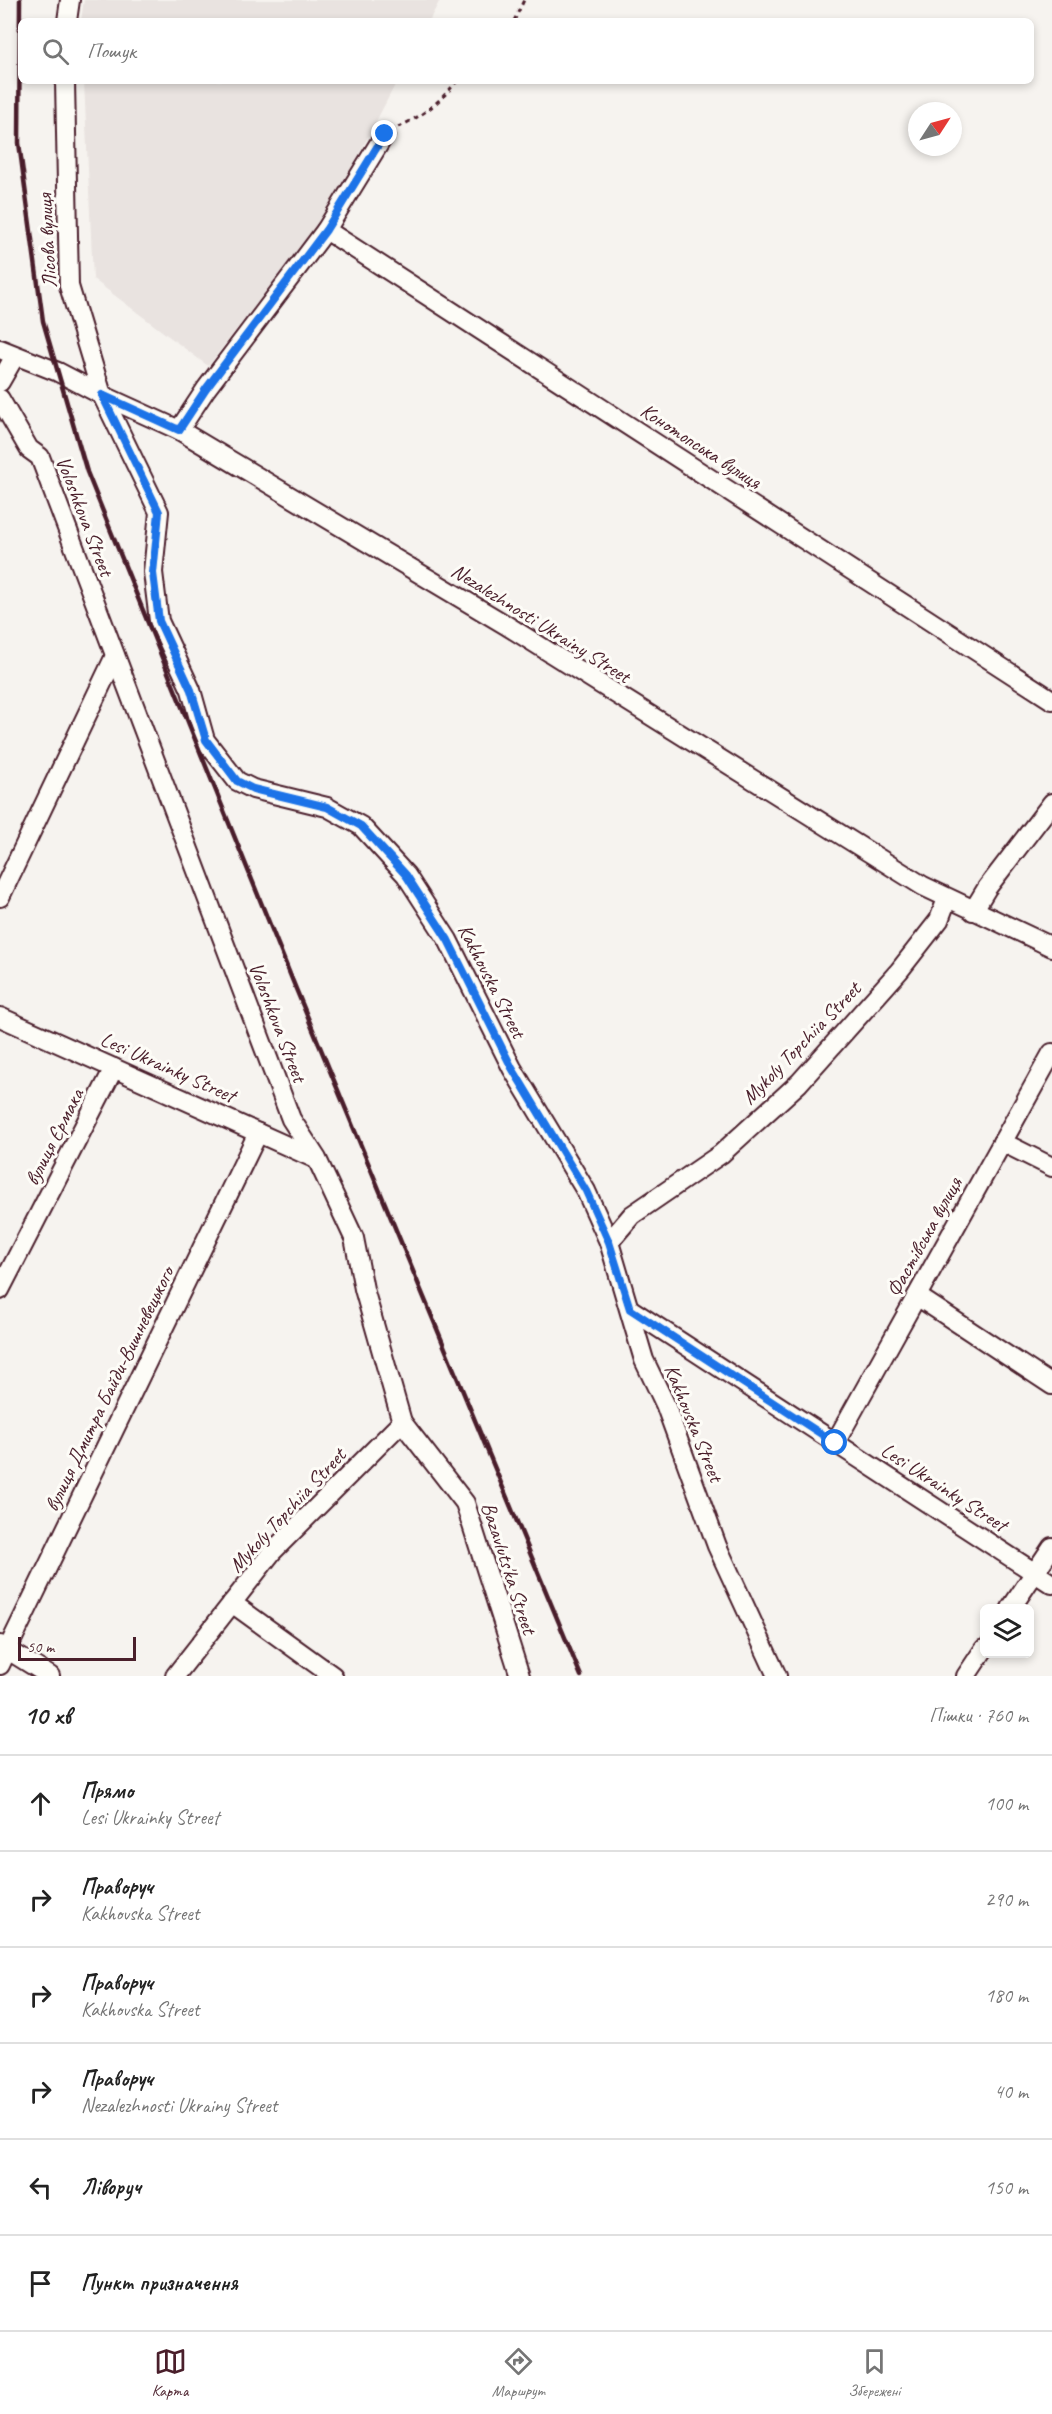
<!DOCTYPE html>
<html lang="uk">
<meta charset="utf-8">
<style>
body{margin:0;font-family:Caveat,sans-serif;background:#f6f6f6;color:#222}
.controls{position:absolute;right:18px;bottom:18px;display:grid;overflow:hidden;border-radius:9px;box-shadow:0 3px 9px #0003}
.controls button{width:54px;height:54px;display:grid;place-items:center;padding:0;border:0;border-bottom:2px solid #e0e0e0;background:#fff;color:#222;font:30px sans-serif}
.compass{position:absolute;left:908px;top:102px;width:54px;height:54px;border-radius:50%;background:#fff;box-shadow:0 3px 9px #0003;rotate:54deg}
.scale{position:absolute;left:18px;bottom:15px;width:118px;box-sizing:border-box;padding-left:6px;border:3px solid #4a1f2b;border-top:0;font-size:16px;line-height:21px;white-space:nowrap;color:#4a1f2b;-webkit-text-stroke:4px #fdfcf7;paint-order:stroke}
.stop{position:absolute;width:18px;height:18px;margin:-14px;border:4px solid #1a73e8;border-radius:50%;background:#fff}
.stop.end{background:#1a73e8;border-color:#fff;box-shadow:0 2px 6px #0008}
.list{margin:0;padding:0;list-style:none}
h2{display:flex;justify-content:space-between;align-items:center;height:78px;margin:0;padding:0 24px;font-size:26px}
h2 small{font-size:20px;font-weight:400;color:#767676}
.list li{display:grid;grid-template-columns:39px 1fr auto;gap:18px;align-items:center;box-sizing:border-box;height:96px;padding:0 24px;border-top:2px solid #e0e0e0}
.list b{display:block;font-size:22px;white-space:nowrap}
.list p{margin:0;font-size:20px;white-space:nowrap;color:#767676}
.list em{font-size:20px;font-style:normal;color:#767676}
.icon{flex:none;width:33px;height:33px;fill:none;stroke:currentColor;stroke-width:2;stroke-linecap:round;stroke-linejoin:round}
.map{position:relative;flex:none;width:1052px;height:1676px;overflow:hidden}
.search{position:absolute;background:#fff;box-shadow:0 3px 9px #0003;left:18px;right:18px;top:18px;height:66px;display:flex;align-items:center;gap:15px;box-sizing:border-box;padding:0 21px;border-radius:9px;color:#767676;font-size:22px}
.sheet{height:654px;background:#fff}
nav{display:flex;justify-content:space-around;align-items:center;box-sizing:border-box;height:84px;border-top:2px solid #e0e0e0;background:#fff;font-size:16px;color:#767676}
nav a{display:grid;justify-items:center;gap:3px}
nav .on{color:#4a1f2b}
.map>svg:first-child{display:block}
.built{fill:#e9e3e0}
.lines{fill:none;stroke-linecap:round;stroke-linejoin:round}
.minor-casing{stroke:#4a1f2b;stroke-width:22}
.path{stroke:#4a1f2b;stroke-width:3;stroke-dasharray:4.5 4.5;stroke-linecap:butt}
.minor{stroke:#fdfcf7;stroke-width:18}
.rail{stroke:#4a1f2b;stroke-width:4.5}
.route{stroke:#1a73e8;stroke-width:8}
.labels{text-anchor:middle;stroke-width:6;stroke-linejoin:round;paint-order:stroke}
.street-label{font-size:21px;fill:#4a1f2b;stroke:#fdfcf7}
</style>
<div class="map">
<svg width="1052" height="1676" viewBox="0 0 1052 1676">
<rect width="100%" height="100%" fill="#f6f3ef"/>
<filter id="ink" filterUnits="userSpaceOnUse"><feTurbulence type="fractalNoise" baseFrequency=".0167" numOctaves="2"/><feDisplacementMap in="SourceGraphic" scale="12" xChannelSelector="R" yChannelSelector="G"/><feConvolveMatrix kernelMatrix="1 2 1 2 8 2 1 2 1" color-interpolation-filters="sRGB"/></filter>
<g filter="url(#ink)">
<!-- built -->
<g class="built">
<polygon points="84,0 440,0 429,21 81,21"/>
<polygon points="84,81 397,81 356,160 318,224 208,366 93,279"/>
</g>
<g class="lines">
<!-- minor casing -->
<g class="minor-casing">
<g id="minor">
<polyline points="67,21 70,0"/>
<polyline points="65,81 69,286 102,395 159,512 153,572 159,621 191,690 205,740 237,781 253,789 327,807 361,826 406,875 448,940 512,1068 586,1191 609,1242 644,1360 665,1404 717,1546 777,1676"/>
<polyline points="326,230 1052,700"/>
<polyline points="0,349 58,372 102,395 179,430 506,625 923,886 1052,947"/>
<polyline points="0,382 15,356"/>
<polyline points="0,399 29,449 40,457 291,1119 317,1159 354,1238 364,1289 402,1422 272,1552 175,1676"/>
<polyline points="179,430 206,389 326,230 385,134"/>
<polyline points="0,897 115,656"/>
<polyline points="973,911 987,888 1052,803"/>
<polyline points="0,1017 316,1159"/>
<polyline points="1002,1142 1052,1167"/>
<polyline points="609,1242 632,1215 721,1154 799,1083 899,971 939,920 947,899"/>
<polyline points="0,1290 114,1068"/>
<polyline points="917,1296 1052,1385"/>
<polyline points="630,1309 1052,1584"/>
<polyline points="402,1422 465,1503 520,1676"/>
<polyline points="835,1443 1052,1053"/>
<polyline points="232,1603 333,1676"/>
<polyline points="1011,1608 1052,1547"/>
<polyline points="0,1645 50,1676"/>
<polyline points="0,1665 258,1133"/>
<polyline points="966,1676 984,1649"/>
</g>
</g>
<!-- path -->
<g class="path">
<polyline points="514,21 524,0"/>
<path d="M398 127C423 116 440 102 457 81"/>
</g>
<!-- minor -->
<use href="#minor" class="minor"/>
<!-- rail -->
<polyline class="rail" points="20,0 19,143 43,321 87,472 296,989 581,1676"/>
</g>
</g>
<g class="lines" filter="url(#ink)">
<!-- route -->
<polyline class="route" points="385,134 326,230 206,389 179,430 102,395 159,512 153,573 159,621 191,690 206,740 237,781 253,789 327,807 361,826 406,875 448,940 512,1068 586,1191 609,1242 630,1309 835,1443"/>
</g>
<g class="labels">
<!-- street labels -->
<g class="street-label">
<text transform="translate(47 241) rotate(-93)" y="7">Лісова вулиця</text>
<text transform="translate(701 446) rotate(33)" y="7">Конотопська вулиця</text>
<text transform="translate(85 516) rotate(69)" y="7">Voloshkova Street</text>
<text transform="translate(541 623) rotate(32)" y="7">Nezalezhnosti Ukrainy Street</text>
<text transform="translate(492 981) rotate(63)" y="7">Kakhovska Street</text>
<text transform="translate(278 1022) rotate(69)" y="7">Voloshkova Street</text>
<text transform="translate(801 1043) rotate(-46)" y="7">Mykoly Topchiia Street</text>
<text transform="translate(168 1067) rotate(24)" y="7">Lesi Ukrainky Street</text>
<text transform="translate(54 1137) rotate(-63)" y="7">вулиця Єрмака</text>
<text transform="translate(924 1237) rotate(-61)" y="7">Фастівська вулиця</text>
<text transform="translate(109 1389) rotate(-64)" y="7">вулиця Дмитра Байди-Вишневецького</text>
<text transform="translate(694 1423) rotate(68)" y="7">Kakhovska Street</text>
<text transform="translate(944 1487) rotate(33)" y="7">Lesi Ukrainky Street</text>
<text transform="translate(287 1510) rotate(-47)" y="7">Mykoly Topchiia Street</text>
<text transform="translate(509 1568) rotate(72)" y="7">Bazavluts'ka Street</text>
</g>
</g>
</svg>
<div class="controls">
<button><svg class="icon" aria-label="layers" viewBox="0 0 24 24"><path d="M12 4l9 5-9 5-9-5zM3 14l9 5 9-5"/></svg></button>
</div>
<svg class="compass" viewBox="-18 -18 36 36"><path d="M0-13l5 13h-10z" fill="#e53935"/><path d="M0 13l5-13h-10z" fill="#767676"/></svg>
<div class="scale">50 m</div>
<div class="stop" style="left:835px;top:1443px"></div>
<div class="stop end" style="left:385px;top:134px"></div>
<div class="search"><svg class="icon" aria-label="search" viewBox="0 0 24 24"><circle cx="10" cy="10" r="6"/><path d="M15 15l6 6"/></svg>Пошук</div>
</div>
<section class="sheet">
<h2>10 хв<small>Пішки · 760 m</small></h2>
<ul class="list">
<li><svg class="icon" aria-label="ahead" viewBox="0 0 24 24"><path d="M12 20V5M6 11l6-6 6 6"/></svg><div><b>Прямо</b><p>Lesi Ukrainky Street</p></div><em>100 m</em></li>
<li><svg class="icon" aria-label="right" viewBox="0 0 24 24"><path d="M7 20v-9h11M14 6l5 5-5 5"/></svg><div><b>Праворуч</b><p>Kakhovska Street</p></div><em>290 m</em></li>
<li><svg class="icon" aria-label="right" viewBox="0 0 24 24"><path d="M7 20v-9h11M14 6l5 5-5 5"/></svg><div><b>Праворуч</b><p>Kakhovska Street</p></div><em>180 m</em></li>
<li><svg class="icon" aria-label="right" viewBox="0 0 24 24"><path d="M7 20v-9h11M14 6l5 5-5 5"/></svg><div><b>Праворуч</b><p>Nezalezhnosti Ukrainy Street</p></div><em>40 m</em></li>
<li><svg class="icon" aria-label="left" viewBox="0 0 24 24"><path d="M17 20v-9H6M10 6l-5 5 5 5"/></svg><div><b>Ліворуч</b></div><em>150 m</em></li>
<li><svg class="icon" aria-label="arrive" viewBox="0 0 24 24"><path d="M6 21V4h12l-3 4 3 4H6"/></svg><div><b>Пункт призначення</b></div></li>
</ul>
</section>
<nav>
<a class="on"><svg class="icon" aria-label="map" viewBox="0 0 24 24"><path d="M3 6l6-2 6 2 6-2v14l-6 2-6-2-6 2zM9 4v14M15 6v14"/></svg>Карта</a>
<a><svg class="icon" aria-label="directions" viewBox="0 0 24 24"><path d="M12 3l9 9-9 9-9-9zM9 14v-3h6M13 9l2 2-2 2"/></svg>Маршрут</a>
<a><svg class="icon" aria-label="saved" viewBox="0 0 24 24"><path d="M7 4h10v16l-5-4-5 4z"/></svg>Збережені</a>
</nav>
